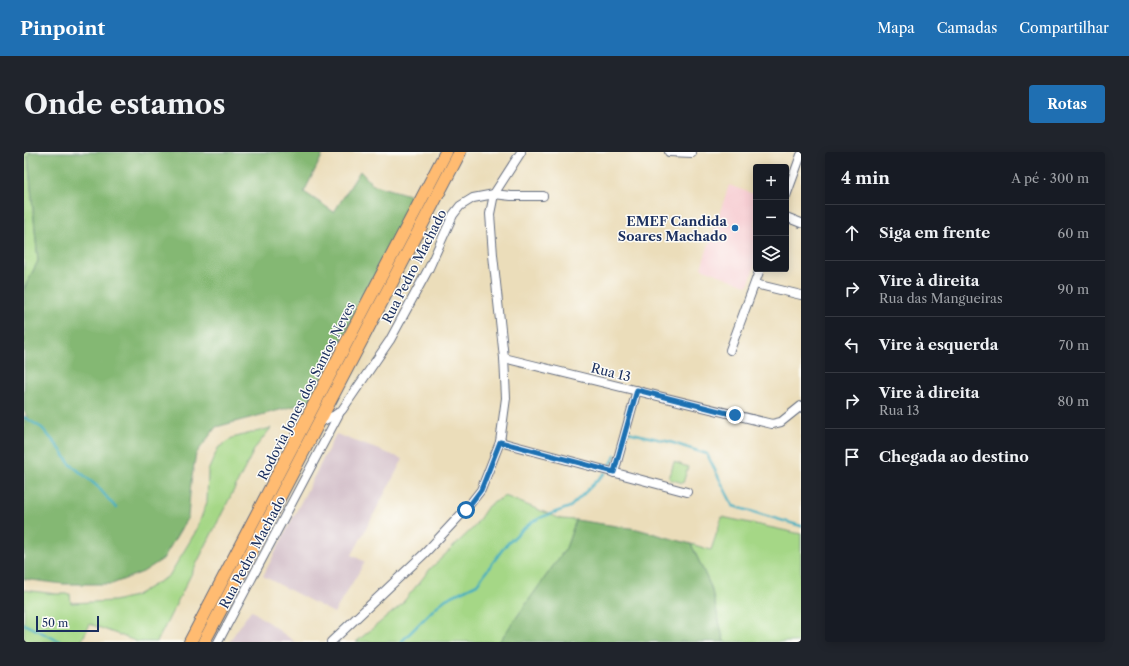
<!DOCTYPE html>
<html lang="pt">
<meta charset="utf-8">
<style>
body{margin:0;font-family:"Libre Caslon Text",serif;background:#20242c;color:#f1f3f6}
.controls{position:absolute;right:12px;top:12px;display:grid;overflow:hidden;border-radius:4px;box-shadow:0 2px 10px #0003}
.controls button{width:36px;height:36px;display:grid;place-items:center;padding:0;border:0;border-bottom:1px solid #363941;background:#171b24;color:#f1f3f6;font:20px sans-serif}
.scale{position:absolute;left:12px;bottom:10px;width:63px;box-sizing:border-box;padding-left:4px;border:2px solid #1b2f5e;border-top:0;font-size:11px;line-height:14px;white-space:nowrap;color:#1b2f5e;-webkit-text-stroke:3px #fdfcf7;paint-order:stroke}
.stop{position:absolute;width:12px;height:12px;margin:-9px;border:3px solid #1f6fb2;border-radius:50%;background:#fff}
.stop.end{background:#1f6fb2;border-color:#fff;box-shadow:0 1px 4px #0008}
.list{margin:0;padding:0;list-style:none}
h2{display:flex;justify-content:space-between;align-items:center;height:52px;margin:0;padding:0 16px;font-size:17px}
h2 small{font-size:13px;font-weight:400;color:#9ea1a6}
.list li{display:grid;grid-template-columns:26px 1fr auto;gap:12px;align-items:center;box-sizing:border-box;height:56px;padding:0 16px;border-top:1px solid #363941}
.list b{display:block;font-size:15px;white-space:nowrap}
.list p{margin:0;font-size:13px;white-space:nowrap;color:#9ea1a6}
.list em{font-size:13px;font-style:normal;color:#9ea1a6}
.icon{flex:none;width:22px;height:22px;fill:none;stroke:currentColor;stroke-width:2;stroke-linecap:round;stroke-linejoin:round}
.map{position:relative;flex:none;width:777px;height:490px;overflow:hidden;border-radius:4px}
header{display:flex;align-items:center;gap:24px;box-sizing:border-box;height:56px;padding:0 20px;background:#1f6fb2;color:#fff}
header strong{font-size:19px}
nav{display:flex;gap:22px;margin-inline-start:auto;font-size:14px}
.intro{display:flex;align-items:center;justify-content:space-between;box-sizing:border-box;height:96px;padding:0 24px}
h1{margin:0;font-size:28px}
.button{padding:10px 18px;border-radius:4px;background:#1f6fb2;color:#fff;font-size:14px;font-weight:700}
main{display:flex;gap:24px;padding:0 24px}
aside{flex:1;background:#171b24;border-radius:4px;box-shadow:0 2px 10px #0003}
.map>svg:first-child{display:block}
.built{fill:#f7cfd4}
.industrial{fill:#d2bdc8}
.green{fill:#a5d786;stroke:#608372}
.forest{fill:#84b873;stroke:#507468}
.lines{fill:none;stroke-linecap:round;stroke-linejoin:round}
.stream{stroke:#40adbf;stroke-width:2.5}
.street-casing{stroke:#646c7e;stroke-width:10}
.primary-casing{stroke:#646c7e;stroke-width:14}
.street{stroke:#fff;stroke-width:8}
.primary{stroke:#ffbb71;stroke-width:12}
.route{stroke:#1f6fb2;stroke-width:5}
.poi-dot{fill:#1f6fb2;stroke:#fdfcf7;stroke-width:1.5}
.labels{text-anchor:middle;stroke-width:3;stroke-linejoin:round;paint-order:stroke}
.poi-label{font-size:13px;font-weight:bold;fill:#1b2f5e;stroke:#fdfcf7;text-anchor:end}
.street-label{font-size:13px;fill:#1b2f5e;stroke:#fdfcf7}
</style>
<header>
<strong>Pinpoint</strong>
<nav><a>Mapa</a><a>Camadas</a><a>Compartilhar</a></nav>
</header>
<div class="intro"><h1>Onde estamos</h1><a class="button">Rotas</a></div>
<main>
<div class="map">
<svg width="777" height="490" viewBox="0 0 777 490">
<rect width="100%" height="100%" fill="#fdfcf7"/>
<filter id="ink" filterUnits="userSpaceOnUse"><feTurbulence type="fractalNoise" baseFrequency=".025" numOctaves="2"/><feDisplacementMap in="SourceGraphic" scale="8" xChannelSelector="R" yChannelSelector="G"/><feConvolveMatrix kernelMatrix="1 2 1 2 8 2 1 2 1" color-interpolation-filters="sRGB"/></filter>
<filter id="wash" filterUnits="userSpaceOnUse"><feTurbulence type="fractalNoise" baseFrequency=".012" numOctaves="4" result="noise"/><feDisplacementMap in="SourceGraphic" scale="16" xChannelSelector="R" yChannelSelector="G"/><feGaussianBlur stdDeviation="0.9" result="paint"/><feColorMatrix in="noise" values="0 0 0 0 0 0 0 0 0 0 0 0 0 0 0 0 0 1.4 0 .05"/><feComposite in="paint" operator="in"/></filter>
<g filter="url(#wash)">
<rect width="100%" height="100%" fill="#ebddba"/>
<!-- built -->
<polygon class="built" points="705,33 732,43 732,110 724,134 677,116"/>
<!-- industrial -->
<g class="industrial">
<polygon points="312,282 379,307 328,403 341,410 310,461 239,424"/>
<polygon points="227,458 271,490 205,490"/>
</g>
<!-- green -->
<g class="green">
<polygon points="0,0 7,0 4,4 14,109 0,137"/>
<polygon points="247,276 231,296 133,490 114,490 66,472 57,490 0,490 0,438 32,442 46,442 47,451 90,449 111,444 145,424 172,379 183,350 184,319 194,296 208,286"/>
<polygon points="650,310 664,315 659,331 645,327"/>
<polygon points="481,344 537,367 552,368 542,396 475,490 332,490 376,454 407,416 450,375 464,354"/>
<polygon points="698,365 777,382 777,490 700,490 687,435 667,392 687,398"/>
</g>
<!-- forest -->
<g class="forest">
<polygon points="7,0 300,0 280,40 310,60 336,19 348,32 392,45 286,250 192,275 172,302 167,330 164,365 139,407 119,420 88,432 39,432 0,427 0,264 4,266 0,259 0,137 14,109 4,4"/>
<polygon points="552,368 613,377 667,392 687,435 700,490 475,490 542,396"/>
</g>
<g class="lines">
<!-- stream -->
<g class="stream">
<polyline points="0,265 18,276 36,297 45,311 74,335 92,356"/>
<polyline points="604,280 646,290 683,302 709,354 777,374"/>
<polyline points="585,316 591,303"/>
<polyline points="0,472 37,490"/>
<polyline points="377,490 412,455 422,447 453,432 481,394 498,378 508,370 518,365 546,355 581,321"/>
</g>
</g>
</g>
<g filter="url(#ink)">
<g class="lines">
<!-- street casing -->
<g class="street-casing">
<g id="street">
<polyline points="645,0 668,1"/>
<polyline points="762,44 777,3"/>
<polyline points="762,65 777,71"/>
<polyline points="731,132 777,143"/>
<polyline points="706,198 736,117"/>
<polyline points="480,206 748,272 757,270 777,254"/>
<polyline points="295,271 311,263 318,258 366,188 405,116 429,63 436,54 449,46 470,42 487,44 519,44"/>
<polyline points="476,290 663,340"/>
<polyline points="590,321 613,238"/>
<polyline points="194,490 316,260"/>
<polyline points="307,490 401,401 442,357 457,338 476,290 482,246 480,206 469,103 466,62 470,42 497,0"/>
</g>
</g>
<!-- primary casing -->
<g class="primary-casing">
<g id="primary">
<path d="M166 490C252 327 336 163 422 0"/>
<polyline points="180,490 436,0"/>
</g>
</g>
<!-- street -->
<use href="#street" class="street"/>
<!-- primary -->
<use href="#primary" class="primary"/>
</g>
</g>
<g class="lines" filter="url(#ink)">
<!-- route -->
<polyline class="route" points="442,358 457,338 476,290 590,320 613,238 711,263"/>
</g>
<!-- markers -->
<circle class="poi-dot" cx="711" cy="76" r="4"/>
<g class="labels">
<!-- poi labels -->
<g class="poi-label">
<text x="703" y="74">EMEF Candida<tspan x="703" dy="15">Soares Machado</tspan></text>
</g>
<!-- street labels -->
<g class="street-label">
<text transform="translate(390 114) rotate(-63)" y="5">Rua Pedro Machado</text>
<text transform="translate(587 220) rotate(14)" y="5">Rua 13</text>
<text transform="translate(282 239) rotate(-63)" y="5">Rodovia Jones dos Santos Neves</text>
<text transform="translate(228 400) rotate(-62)" y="5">Rua Pedro Machado</text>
</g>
</g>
</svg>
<div class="controls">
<button>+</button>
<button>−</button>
<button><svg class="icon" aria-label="layers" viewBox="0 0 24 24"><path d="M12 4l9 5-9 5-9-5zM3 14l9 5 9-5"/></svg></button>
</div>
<div class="scale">50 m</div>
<div class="stop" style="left:442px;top:358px"></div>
<div class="stop end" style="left:711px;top:263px"></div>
</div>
<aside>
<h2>4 min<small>A pé · 300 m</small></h2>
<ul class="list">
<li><svg class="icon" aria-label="ahead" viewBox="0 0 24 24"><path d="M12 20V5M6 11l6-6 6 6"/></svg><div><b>Siga em frente</b></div><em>60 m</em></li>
<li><svg class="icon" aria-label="right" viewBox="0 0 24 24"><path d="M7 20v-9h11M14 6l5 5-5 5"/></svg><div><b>Vire à direita</b><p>Rua das Mangueiras</p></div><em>90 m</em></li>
<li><svg class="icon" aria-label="left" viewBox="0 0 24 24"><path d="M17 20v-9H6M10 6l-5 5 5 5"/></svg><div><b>Vire à esquerda</b></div><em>70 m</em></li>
<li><svg class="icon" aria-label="right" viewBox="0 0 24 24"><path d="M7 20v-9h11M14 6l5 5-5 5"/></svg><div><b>Vire à direita</b><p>Rua 13</p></div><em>80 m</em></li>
<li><svg class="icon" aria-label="arrive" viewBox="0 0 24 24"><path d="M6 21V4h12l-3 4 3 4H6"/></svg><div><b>Chegada ao destino</b></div></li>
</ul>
</aside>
</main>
